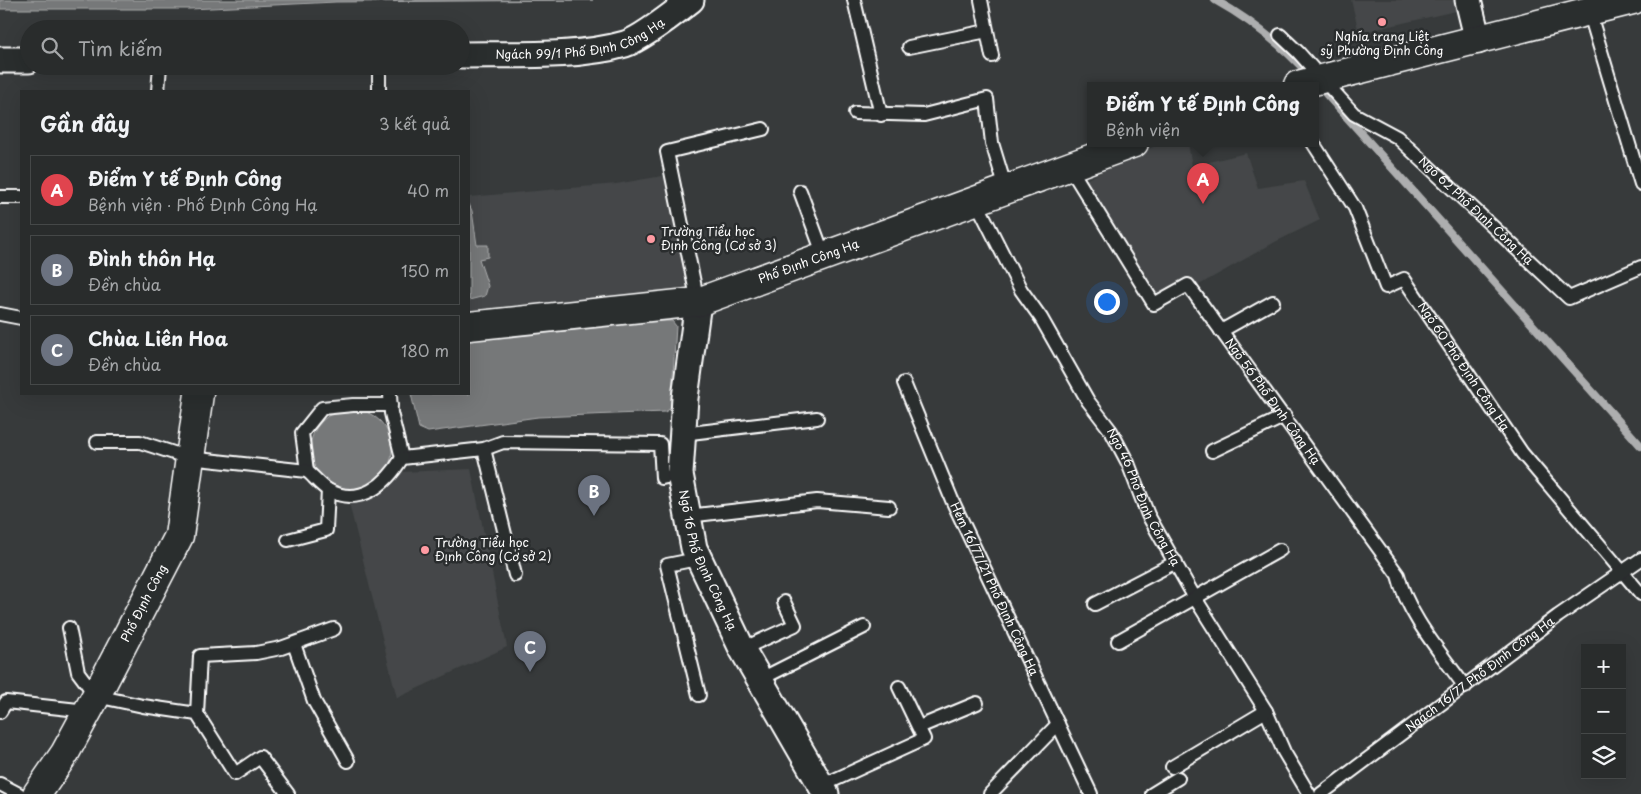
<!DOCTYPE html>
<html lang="vi">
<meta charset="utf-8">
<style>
body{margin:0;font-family:"Playpen Sans",sans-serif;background:#353838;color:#f1f3f6}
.controls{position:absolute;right:15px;bottom:15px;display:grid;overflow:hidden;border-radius:0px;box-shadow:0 5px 20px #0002}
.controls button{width:45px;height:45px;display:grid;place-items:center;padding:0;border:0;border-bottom:1px solid #454848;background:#292c2c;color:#f1f3f6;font:25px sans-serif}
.you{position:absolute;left:1106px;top:301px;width:18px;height:18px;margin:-12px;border:4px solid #fff;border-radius:50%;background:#1a73e8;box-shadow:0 0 0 8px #1a73e833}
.badge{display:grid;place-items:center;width:32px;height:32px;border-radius:50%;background:#bca0f2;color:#fff;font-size:16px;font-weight:700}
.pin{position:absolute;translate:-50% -41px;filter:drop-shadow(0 1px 2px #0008)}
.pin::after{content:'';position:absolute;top:26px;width:18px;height:15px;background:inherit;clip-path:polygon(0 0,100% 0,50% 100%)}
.popup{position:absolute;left:1087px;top:82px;width:232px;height:65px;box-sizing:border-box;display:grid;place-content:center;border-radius:0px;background:#292c2c;filter:drop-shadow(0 1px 4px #0005);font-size:16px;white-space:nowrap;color:#a5a7a9}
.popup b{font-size:19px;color:#f1f3f6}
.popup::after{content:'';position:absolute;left:50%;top:100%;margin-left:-10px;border:10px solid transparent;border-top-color:#292c2c}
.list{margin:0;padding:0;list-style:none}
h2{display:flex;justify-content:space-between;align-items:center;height:65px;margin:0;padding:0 20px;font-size:21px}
h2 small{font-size:16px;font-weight:400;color:#a5a7a9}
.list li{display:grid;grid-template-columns:32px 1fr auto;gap:15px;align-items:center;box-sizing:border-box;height:70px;margin:0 10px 10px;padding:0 10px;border:1px solid #454848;border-radius:0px}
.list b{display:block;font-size:19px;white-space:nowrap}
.list p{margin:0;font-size:16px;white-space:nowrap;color:#a5a7a9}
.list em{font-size:16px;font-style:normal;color:#a5a7a9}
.icon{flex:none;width:28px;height:28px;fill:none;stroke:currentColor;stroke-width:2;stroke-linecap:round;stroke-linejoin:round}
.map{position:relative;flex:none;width:1641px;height:794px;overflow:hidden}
.search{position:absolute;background:#292c2c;box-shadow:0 5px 20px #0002;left:20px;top:20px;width:450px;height:55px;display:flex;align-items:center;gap:12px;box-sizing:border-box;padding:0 18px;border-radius:28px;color:#a5a7a9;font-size:19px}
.panel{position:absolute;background:#292c2c;box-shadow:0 5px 20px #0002;left:20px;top:90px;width:450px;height:305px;border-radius:0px}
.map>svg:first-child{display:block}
.built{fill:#444748}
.water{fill:#767879;stroke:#adaeaf}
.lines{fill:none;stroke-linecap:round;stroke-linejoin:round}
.stream{stroke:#adaeaf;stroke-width:8}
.lane-casing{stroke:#fff;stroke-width:16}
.street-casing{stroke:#fff;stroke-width:29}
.secondary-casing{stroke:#fff;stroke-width:31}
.lane{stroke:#2a2d2e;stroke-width:12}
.street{stroke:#2a2d2e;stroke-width:25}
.secondary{stroke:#2a2d2e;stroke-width:28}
.poi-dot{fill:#ff9aa2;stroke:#2a2d2e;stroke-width:2}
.labels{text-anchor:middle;stroke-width:5;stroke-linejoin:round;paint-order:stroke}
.street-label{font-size:12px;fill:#fff;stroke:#2a2d2e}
.poi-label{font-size:12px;fill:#fff;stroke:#2a2d2e;text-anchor:start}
</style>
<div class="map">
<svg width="1641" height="794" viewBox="0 0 1641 794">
<rect width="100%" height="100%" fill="#373a3b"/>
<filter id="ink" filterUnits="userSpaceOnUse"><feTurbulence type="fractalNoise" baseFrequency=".02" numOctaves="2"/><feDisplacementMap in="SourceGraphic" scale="10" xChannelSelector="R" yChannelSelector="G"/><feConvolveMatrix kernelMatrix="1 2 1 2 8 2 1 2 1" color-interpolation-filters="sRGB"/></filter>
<g filter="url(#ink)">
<!-- built -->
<g class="built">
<polygon points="1351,0 1453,0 1456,11 1359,33"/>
<polygon points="1161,143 1188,143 1192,166 1246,153 1258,188 1304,181 1320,220 1275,242 1160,307 1079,183"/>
<polygon points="668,175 689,293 469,318 469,197 616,184"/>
<polygon points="471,469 507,647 397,698 349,503 376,494 391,484 400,472"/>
</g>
<!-- water -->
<g class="water">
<polygon points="0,0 593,0 336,2 190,9 0,9"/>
<polygon points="469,204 472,211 477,245 488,245 488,257 479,259 488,286 485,296 469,300"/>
<polygon points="578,321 672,321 676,326 671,408 665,412 538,417 428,432 419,428 411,394 469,394 469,336"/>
<circle cx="351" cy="450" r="41"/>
</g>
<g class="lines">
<!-- stream -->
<g class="stream">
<path d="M1215 0C1251 20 1282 45 1310 76"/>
<polyline points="1318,85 1641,446"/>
</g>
<!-- lane casing -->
<g class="lane-casing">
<g id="lane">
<polyline points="854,0 881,115"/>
<polyline points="981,0 992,56"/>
<polyline points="1589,11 1641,184"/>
<path id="s1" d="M1280 35 1298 52 1354 114 1397 137 1569 298 1641 267"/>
<polyline points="909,47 987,31"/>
<polyline points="158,91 160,66"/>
<polyline points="379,91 379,66"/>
<polyline points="855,113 924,115 987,99 992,143 1006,189"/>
<path id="s2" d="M1313 143 1355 208 1386 287 1404 279 1522 453 1641 594"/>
<path id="s3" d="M1069 166 1154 304 1188 285 1398 575C1408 616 1441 653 1465 687"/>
<polyline points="800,191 824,256"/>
<polyline points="0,197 21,197"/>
<path id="s4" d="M976 201 1021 290 1041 318 1088 401 1111 431 1128 463 1148 515 1195 598 1266 711 1284 752 1309 794"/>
<polyline points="698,302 667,152 763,129"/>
<polyline points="0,314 21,318"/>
<polyline points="1221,331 1273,302"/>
<path id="s5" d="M904 383 952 500 1091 794"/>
<polyline points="390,394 391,413 402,458 484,449 503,442 660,444 662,478 680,474"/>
<path d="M391 405H353L322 408 302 433 307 471C314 477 320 485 328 490 360 507 386 485 402 458"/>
<polyline points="682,434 817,418"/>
<polyline points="97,442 140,442 189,458 307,471"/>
<polyline points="484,449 515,575"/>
<polyline points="1212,451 1285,416"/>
<polyline points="688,516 817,501 889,507"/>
<polyline points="288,540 326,530 328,490"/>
<polyline points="697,559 667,565 699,695"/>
<polyline points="1095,604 1176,562"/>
<polyline points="69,628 78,672 96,696 143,706 197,714 235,774 260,757 288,794"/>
<polyline points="1118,641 1280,550"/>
<polyline points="294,644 314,701 348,761"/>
<polyline points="742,649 795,625 784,602"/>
<polyline points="759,680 864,627"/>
<polyline points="0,712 6,702 87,711"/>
<polyline points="197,714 200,656 256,653 281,648 334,629"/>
<polyline points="919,727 977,703"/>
<polyline points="1172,767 1266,711"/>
<polyline points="0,784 19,794"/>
<polyline points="821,786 924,739 899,687"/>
<polyline points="990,794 1058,724"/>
<polyline points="1152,794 1178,778"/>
<path id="s6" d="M1321 794 1558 616 1641 559"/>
</g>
</g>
<!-- street casing -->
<g class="street-casing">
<g id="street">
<polyline points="1468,0 1478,41"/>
<path id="s7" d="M461 55C511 54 577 58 625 44 641 39 677 11 691 0"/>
<polyline points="0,60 29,60"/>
<path id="s8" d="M698 302 685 398 680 474 694 548 742 649 826 794"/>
</g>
</g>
<!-- secondary casing -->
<g class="secondary-casing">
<g id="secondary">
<polyline points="1298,85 1633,0"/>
<path id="s9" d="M469 326 698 302 1134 143"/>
<path id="s10" d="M37 794 65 753 96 696 179 536 199 394"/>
</g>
</g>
<!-- lane -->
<use href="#lane" class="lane"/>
<!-- street -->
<use href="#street" class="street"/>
<!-- secondary -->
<use href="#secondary" class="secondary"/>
</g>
</g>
<!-- markers -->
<g class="poi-dot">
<circle cx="1382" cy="22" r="5"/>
<circle cx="651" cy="239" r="5"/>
<circle cx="425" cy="550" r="5"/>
</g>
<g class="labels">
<!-- street labels -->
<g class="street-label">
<text dy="4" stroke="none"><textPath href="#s7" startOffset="122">Ngách 99/1 Phố Định Công Hạ</textPath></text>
<text dy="4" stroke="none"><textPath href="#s1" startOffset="265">Ngõ 62 Phố Định Công Hạ</textPath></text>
<text dy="4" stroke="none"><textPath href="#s9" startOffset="348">Phố Định Công Hạ</textPath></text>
<text dy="4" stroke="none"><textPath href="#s2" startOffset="288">Ngõ 60 Phố Định Công Hạ</textPath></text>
<text dy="4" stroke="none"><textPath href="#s3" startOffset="345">Ngõ 56 Phố Định Công Hạ</textPath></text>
<text dy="4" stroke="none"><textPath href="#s4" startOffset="341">Ngõ 46 Phố Định Công Hạ</textPath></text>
<text dy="4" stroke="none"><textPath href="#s8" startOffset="264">Ngõ 16 Phố Định Công Hạ</textPath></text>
<text dy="4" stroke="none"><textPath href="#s5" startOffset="225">Hẻm 16/77/21 Phố Định Công Hạ</textPath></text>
<text dy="4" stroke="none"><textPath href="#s10" startOffset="219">Phố Định Công</textPath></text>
<text dy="4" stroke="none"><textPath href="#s6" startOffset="199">Ngách 16/77 Phố Định Công Hạ</textPath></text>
</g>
<!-- poi labels -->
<g class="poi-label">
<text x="1382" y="41" text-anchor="middle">Nghĩa trang Liệt<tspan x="1382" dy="14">sỹ Phường Định Công</tspan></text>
<text x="661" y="236">Trường Tiểu học<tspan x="661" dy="14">Định Công (Cơ sở 3)</tspan></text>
<text x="435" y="547">Trường Tiểu học<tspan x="435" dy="14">Định Công (Cơ sở 2)</tspan></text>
</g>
</g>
</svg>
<div class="controls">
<button>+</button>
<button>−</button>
<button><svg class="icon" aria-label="layers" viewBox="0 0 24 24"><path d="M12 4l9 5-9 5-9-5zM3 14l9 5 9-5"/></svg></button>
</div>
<div class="you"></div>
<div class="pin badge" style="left:1203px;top:204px;background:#e0444e">A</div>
<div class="popup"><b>Điểm Y tế Định Công</b>Bệnh viện</div>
<div class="pin badge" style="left:594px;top:516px;background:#6b7280">B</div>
<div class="pin badge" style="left:530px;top:672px;background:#6b7280">C</div>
<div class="search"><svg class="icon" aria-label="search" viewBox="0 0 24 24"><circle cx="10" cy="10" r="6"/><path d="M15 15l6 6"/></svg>Tìm kiếm</div>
<section class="panel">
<h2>Gần đây<small>3 kết quả</small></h2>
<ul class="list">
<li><span class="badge" style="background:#e0444e">A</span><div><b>Điểm Y tế Định Công</b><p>Bệnh viện · Phố Định Công Hạ</p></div><em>40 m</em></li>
<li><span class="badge" style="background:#6b7280">B</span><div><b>Đình thôn Hạ</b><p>Đền chùa</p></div><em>150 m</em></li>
<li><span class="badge" style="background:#6b7280">C</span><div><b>Chùa Liên Hoa</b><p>Đền chùa</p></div><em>180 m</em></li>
</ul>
</section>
</div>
